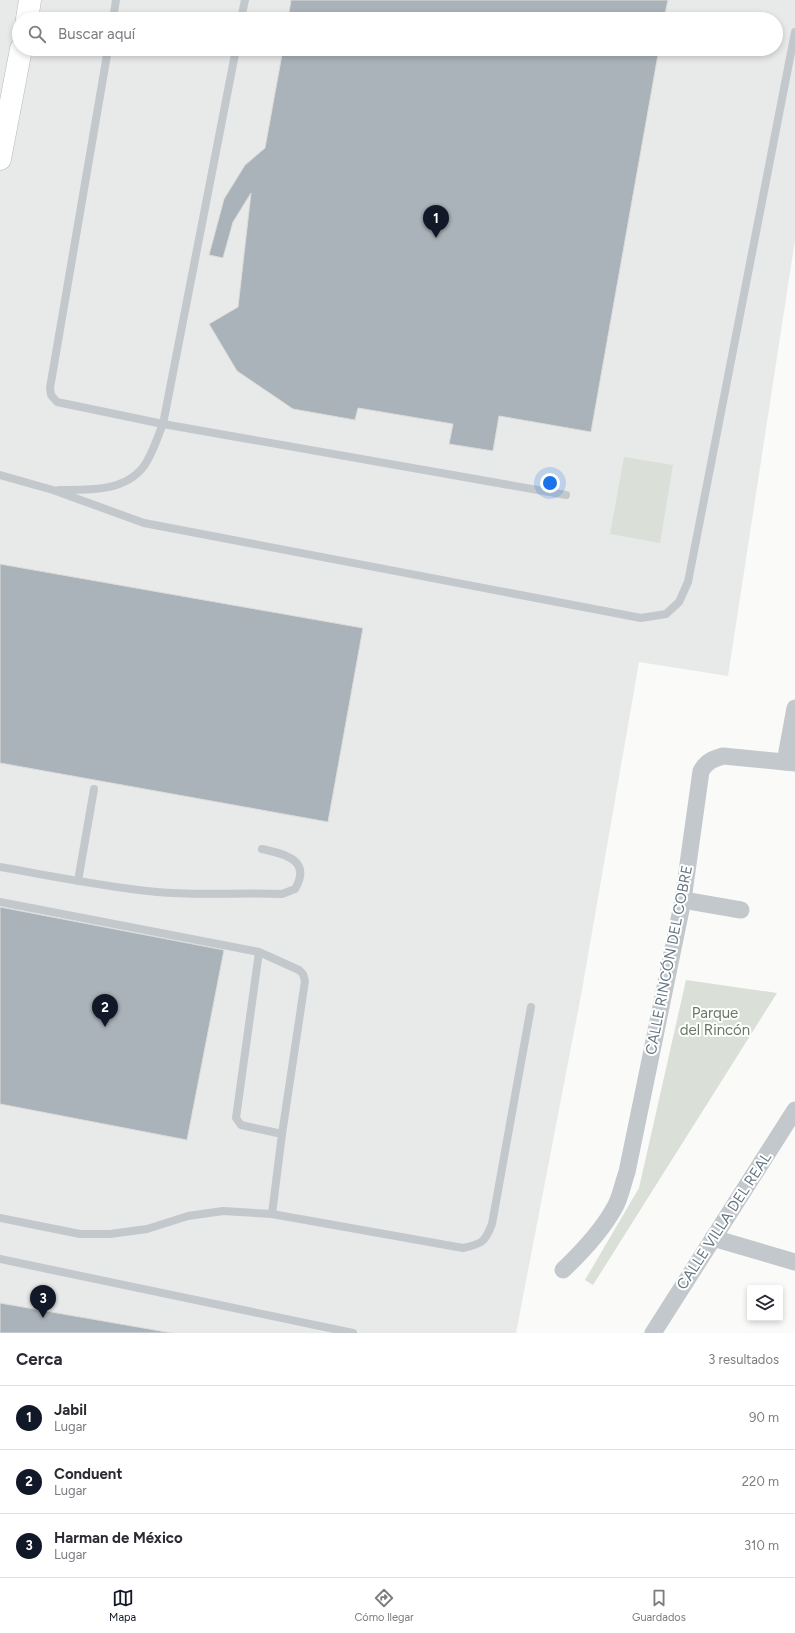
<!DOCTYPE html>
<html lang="es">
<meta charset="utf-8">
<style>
body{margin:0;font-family:Figtree,sans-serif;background:#f2f2f3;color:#2b2b33}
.controls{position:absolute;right:12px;bottom:12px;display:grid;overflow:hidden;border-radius:4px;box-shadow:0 2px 6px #0003}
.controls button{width:36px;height:36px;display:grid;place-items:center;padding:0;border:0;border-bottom:1px solid #e1e1e2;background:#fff;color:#2b2b33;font:20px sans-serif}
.you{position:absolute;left:550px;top:483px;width:14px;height:14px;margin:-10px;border:3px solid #fff;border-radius:50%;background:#1a73e8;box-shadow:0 0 0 6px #1a73e833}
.badge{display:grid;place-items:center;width:26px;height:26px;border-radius:50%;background:#111827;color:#fff;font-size:13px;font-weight:700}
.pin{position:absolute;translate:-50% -33px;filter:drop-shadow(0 1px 2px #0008)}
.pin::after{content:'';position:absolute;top:21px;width:14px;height:12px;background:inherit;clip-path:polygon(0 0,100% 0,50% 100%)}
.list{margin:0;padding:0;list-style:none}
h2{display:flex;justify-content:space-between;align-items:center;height:52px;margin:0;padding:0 16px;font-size:17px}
h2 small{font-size:13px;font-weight:400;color:#7c7c81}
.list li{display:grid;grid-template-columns:26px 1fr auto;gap:12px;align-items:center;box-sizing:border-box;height:64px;padding:0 16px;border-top:1px solid #e1e1e2}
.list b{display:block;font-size:15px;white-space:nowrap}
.list p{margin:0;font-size:13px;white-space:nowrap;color:#7c7c81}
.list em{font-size:13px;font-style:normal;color:#7c7c81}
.icon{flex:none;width:22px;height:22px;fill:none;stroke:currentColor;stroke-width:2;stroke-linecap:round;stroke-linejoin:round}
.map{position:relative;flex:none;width:795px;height:1333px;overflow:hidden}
.search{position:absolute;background:#fff;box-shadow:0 2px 6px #0003;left:12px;right:12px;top:12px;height:44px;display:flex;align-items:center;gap:10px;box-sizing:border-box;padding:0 14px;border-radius:22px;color:#7c7c81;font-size:15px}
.sheet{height:244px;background:#fff}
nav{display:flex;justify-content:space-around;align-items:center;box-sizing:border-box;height:56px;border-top:1px solid #e1e1e2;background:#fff;font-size:11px;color:#7c7c81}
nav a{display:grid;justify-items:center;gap:2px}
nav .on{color:#111827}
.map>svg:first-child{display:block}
.built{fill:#e8e9e9;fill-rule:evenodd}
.green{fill:#dadfd7}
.building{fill:#aab3b9;stroke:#dcdcda}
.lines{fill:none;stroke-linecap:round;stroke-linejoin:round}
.primary-casing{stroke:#b5babe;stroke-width:23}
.highway-casing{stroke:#b4b9bd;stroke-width:23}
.lane{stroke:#c3c8cc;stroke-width:8}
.street{stroke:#c3c8cc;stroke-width:17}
.primary{stroke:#fff;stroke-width:22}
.highway{stroke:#fff;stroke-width:22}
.labels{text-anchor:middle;stroke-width:4;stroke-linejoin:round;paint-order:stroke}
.street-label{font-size:15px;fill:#657683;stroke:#fff}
.park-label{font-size:15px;fill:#687a64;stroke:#fff}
</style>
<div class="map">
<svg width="795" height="1333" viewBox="0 0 795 1333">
<rect width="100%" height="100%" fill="#fafaf8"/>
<!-- built -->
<path class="built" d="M0 0H795V240L728 676 639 662 582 990 516 1333H0ZM19 19H776V49H19Z"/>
<!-- green -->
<g class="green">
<polygon points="624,457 673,465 660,543 610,534"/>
<polygon points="686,980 777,993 593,1285 585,1280 639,1188"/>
</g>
<!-- building -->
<g class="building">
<polygon points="291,0 668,0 664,19 288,19"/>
<polygon points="283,49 659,49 591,432 499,416 493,451 449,444 453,424 358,408 355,420 293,409 237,371 209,324 238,307 251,193 233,222 223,258 209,255 224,199 245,165 265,148"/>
<polygon points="0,564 363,628 328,822 0,763"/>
<polygon points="0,907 224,950 187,1140 0,1104"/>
<polygon points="0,1303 172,1333 0,1333"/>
</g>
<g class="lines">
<!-- primary casing -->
<g class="primary-casing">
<g id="primary">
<polyline points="27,19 30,0"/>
<polyline points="0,159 21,49"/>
</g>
</g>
<!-- highway casing -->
<g class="highway-casing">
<polyline id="highway" points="0,146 5,130"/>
</g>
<!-- lane -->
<g class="lane">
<polyline points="113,19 116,0"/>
<polyline points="241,19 245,0"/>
<polyline points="108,49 50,388 51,395 57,402 163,424 566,495"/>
<polyline points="0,475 53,490 144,523 641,618 666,614 679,602 688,582 795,32"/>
<path d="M59 490C88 490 125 492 144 466 153 453 157 438 163 424L236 49"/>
<path d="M0 867C52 876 104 887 157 892 198 896 240 892 282 894L295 889C312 860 285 854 262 849"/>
<polyline points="78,881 94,789"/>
<polyline points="0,902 259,952 299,970 303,974 305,981 282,1134 241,1125 236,1118 259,952"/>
<polyline points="272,1214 282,1134"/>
<path d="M0 1218 80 1234H110L147 1229 188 1216 223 1211 272 1214 463 1248C482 1244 485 1242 492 1224L531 1007"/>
<polyline points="0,1259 353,1333"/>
</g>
<!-- street -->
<g class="street">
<polyline points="785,762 795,708"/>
<polyline points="683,900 741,910"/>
<polyline points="713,1238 795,1262"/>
<path d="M563 1270C583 1251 603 1230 616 1205 621 1195 623 1183 627 1172L683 900 701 771C707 761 713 759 723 756L795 763"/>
<polyline points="653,1333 795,1110"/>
</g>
<!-- primary -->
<use href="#primary" class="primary"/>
<!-- highway -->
<use href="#highway" class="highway"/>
</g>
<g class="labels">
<!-- street labels -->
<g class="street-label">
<text transform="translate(669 960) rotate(-79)" y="5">CALLE RINCÓN DEL COBRE</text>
<text transform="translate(724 1221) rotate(-57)" y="5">CALLE VILLA DEL REAL</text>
</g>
<!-- park labels -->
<g class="park-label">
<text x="715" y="1018">Parque<tspan x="715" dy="17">del Rincón</tspan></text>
</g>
</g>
</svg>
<div class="controls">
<button><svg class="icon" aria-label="layers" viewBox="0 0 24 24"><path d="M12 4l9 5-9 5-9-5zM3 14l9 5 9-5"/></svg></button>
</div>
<div class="you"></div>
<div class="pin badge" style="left:436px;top:238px">1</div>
<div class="pin badge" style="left:105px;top:1027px">2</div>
<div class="pin badge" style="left:43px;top:1318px">3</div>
<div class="search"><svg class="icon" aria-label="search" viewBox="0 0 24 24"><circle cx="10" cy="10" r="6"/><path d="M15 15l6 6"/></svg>Buscar aquí</div>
</div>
<section class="sheet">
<h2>Cerca<small>3 resultados</small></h2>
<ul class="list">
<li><span class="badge">1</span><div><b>Jabil</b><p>Lugar</p></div><em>90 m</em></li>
<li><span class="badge">2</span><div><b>Conduent</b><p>Lugar</p></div><em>220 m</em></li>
<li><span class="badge">3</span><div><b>Harman de México</b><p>Lugar</p></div><em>310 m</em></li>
</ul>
</section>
<nav>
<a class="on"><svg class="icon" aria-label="map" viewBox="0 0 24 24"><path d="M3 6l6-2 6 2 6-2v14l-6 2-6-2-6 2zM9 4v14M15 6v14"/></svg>Mapa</a>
<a><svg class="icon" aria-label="directions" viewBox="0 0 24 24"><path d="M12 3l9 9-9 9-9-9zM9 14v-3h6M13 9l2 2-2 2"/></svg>Cómo llegar</a>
<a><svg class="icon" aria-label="saved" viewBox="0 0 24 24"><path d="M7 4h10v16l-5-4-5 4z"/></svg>Guardados</a>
</nav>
